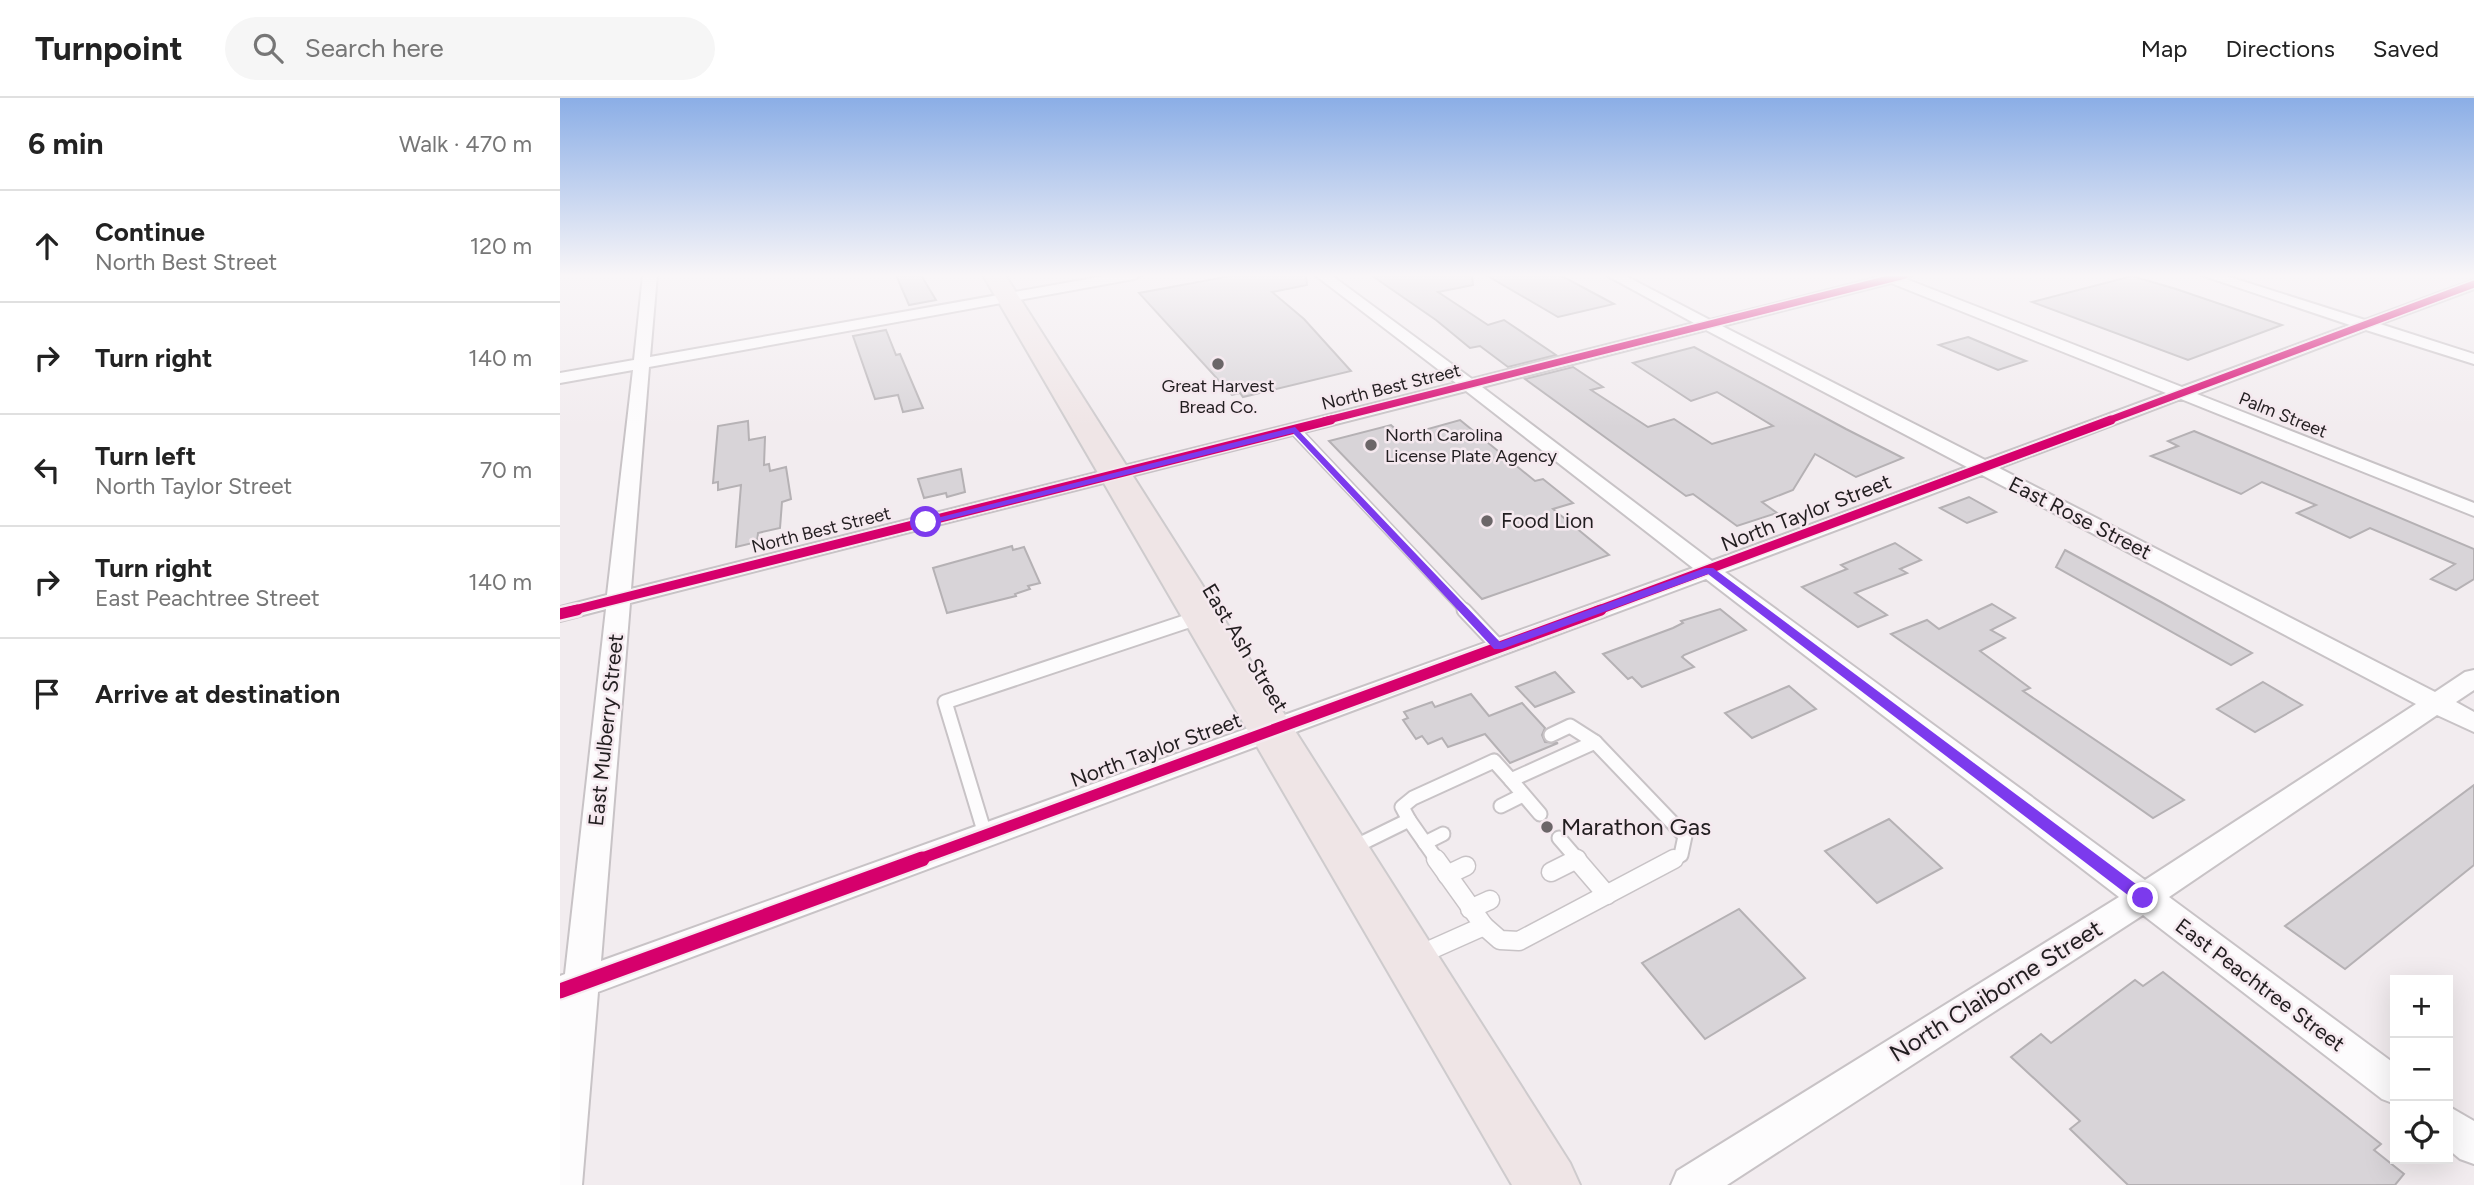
<!DOCTYPE html>
<meta charset="utf-8">
<style>
body{margin:0;font-family:Figtree,sans-serif;background:#f6f6f6;color:#222}
.controls{position:absolute;right:21px;bottom:21px;display:grid;overflow:hidden;border-radius:0px;box-shadow:0 7px 28px #0002}
.controls button{width:63px;height:63px;display:grid;place-items:center;padding:0;border:0;border-bottom:2px solid #e0e0e0;background:#fff;color:#222;font:35px sans-serif}
.stop{position:absolute;width:21px;height:21px;margin:-16px;border:5px solid #7c3aed;border-radius:50%;background:#fff}
.stop.end{background:#7c3aed;border-color:#fff;box-shadow:0 2px 7px #0008}
.list{margin:0;padding:0;list-style:none}
h2{display:flex;justify-content:space-between;align-items:center;height:91px;margin:0;padding:0 28px;font-size:30px}
h2 small{font-size:23px;font-weight:400;color:#767676}
.list li{display:grid;grid-template-columns:46px 1fr auto;gap:21px;align-items:center;box-sizing:border-box;height:112px;padding:0 28px;border-top:2px solid #e0e0e0}
.list b{display:block;font-size:26px;white-space:nowrap}
.list p{margin:0;font-size:23px;white-space:nowrap;color:#767676}
.list em{font-size:23px;font-style:normal;color:#767676}
.icon{flex:none;width:38px;height:38px;fill:none;stroke:currentColor;stroke-width:2;stroke-linecap:round;stroke-linejoin:round}
.map{position:relative;flex:none;width:1914px;height:1087px;overflow:hidden}
header{display:flex;align-items:center;gap:42px;box-sizing:border-box;height:98px;padding:0 35px;background:#fff;border-bottom:2px solid #e0e0e0}
header strong{font-size:33px}
nav{display:flex;gap:38px;margin-inline-start:auto;font-size:24px}
.search{width:490px;height:63px;background:#f6f6f6;display:flex;align-items:center;gap:18px;box-sizing:border-box;padding:0 24px;border-radius:38px;color:#767676;font-size:26px}
main{display:flex}
aside{flex:1;background:#fff}
.map>svg:first-child{display:block}
.building{fill:#d8d4d8;stroke:#b5b1b4;stroke-width:2}
.lines{fill:none;stroke-linecap:round;stroke-linejoin:round}
.lane-far2-casing{stroke:#c8c3c6;stroke-width:13}
.lane-far1-casing{stroke:#c8c3c6;stroke-width:17}
.lane-casing{stroke:#c8c3c6;stroke-width:21}
.street-casing{stroke:#c8c3c6;stroke-width:4}
.primary-casing{stroke:#cecbcd;stroke-width:4}
.lane-far2{stroke:#fdfcfd;stroke-width:10}
.lane-far1{stroke:#fdfcfd;stroke-width:13}
.lane{stroke:#fdfcfd;stroke-width:18}
.street{fill:#fdfcfd;fill-rule:evenodd}
.primary{fill:#efe5e6;fill-rule:evenodd}
.cycleway-far3-casing{stroke:#f5e9ef;stroke-width:10}
.cycleway-far2-casing{stroke:#f5e9ef;stroke-width:12}
.cycleway-far1-casing{stroke:#f5e9ef;stroke-width:16}
.cycleway-casing{stroke:#f5e9ef;stroke-width:19}
.cycleway-far3{stroke:#d6006c;stroke-width:7}
.cycleway-far2{stroke:#d6006c;stroke-width:9}
.cycleway-far1{stroke:#d6006c;stroke-width:11}
.cycleway{stroke:#d6006c;stroke-width:15}
.route{fill:#7c3aed}
.poi-dot{fill:#6b6668;stroke:#f5e9ef;stroke-width:2.5}
.labels{text-anchor:middle;stroke-width:5;stroke-linejoin:round;paint-order:stroke}
.far-poi-label{font-size:18px;fill:#221e20;stroke:#f5e9ef}
.far-street-label{font-size:18px;fill:#221e20;stroke:#f5e9ef}
.street-label{font-size:21px;fill:#221e20;stroke:#f5e9ef}
.poi-label{font-size:21px;fill:#221e20;stroke:#f5e9ef;text-anchor:start}
.near-poi-label{font-size:24px;fill:#221e20;stroke:#f5e9ef;text-anchor:start}
.near-street-label{font-size:24px;fill:#221e20;stroke:#f5e9ef}
</style>
<header>
<strong>Turnpoint</strong>
<div class="search"><svg class="icon" aria-label="search" viewBox="0 0 24 24"><circle cx="10" cy="10" r="6"/><path d="M15 15l6 6"/></svg>Search here</div>
<nav><a>Map</a><a>Directions</a><a>Saved</a></nav>
</header>
<main>
<aside>
<h2>6 min<small>Walk · 470 m</small></h2>
<ul class="list">
<li><svg class="icon" aria-label="ahead" viewBox="0 0 24 24"><path d="M12 20V5M6 11l6-6 6 6"/></svg><div><b>Continue</b><p>North Best Street</p></div><em>120 m</em></li>
<li><svg class="icon" aria-label="right" viewBox="0 0 24 24"><path d="M7 20v-9h11M14 6l5 5-5 5"/></svg><div><b>Turn right</b></div><em>140 m</em></li>
<li><svg class="icon" aria-label="left" viewBox="0 0 24 24"><path d="M17 20v-9H6M10 6l-5 5 5 5"/></svg><div><b>Turn left</b><p>North Taylor Street</p></div><em>70 m</em></li>
<li><svg class="icon" aria-label="right" viewBox="0 0 24 24"><path d="M7 20v-9h11M14 6l5 5-5 5"/></svg><div><b>Turn right</b><p>East Peachtree Street</p></div><em>140 m</em></li>
<li><svg class="icon" aria-label="arrive" viewBox="0 0 24 24"><path d="M6 21V4h12l-3 4 3 4H6"/></svg><div><b>Arrive at destination</b></div></li>
</ul>
</aside>
<div class="map">
<svg width="1914" height="1087" viewBox="0 0 1914 1087">
<rect width="100%" height="100%" fill="#f2ecef"/>
<!-- building -->
<g class="building">
<polygon points="336,177 361,177 376,202 349,207"/>
<polygon points="676,177 746,177 747,187 712,194 744,221 791,273 683,299 680,295 672,297 579,195"/>
<polygon points="811,177 912,177 913,187 878,194 928,227 944,222 996,257 948,269 920,248 910,250 876,222"/>
<polygon points="926,177 1000,177 1054,206 998,219"/>
<polygon points="1572,178 1616,191 1722,227 1628,262 1472,204"/>
<polygon points="326,232 336,257 340,256 363,310 343,314 338,297 315,301 293,238"/>
<polygon points="1408,239 1456,259 1466,263 1438,272 1379,247"/>
<polygon points="1134,249 1286,331 1343,360 1296,379 1255,356 1233,392 1202,404 1217,415 1177,428 1133,396 1126,398 965,281 1013,269 1043,289 1031,292 1088,329 1114,321 1152,346 1213,328 1157,294 1131,303 1073,265"/>
<polygon points="900,322 975,383 983,381 1013,405 993,411 1049,457 922,501 769,343 831,327 843,338"/>
<polygon points="188,323 189,342 205,339 204,367 209,366 210,373 226,369 231,401 222,404 220,430 198,435 197,444 176,449 181,387 158,392 158,384 153,385 158,328"/>
<polygon points="1634,333 1914,451 1914,481 1896,492 1871,481 1895,466 1810,430 1790,440 1737,415 1756,407 1702,384 1681,396 1591,358 1618,348 1608,343"/>
<polygon points="401,371 405,394 387,399 386,395 364,400 358,381"/>
<polygon points="1409,399 1436,414 1407,425 1380,410"/>
<polygon points="1335,445 1361,462 1340,471 1347,475 1295,495 1327,517 1298,529 1242,489 1287,471 1281,467"/>
<polygon points="452,448 453,452 464,449 480,485 468,488 470,491 455,496 456,498 387,515 373,470"/>
<polygon points="1505,452 1601,504 1692,555 1671,567 1496,469"/>
<polygon points="1432,506 1455,520 1431,532 1445,540 1420,553 1470,590 1463,593 1624,702 1593,720 1331,536 1367,522 1379,531"/>
<polygon points="1160,511 1186,532 1124,557 1122,559 1134,569 1082,589 1072,579 1068,581 1043,556 1113,530 1123,525 1121,523"/>
<polygon points="995,574 1014,594 975,609 956,589"/>
<polygon points="1703,584 1742,607 1695,634 1657,611"/>
<polygon points="1229,588 1256,611 1192,640 1165,615"/>
<polygon points="911,596 929,618 962,605 985,630 982,637 985,644 998,645 950,665 925,636 888,649 882,640 868,646 862,638 856,641 843,622 848,620 844,614 872,604 875,609"/>
<polygon points="1914,687 1914,767 1785,871 1725,828"/>
<polygon points="1329,721 1382,770 1317,805 1265,753"/>
<polygon points="1179,811 1245,880 1145,941 1082,865"/>
<polygon points="1603,874 1821,1046 1814,1052 1844,1076 1835,1087 1568,1087 1510,1031 1520,1023 1451,959 1481,936 1491,945 1575,882 1583,888"/>
</g>
<g class="lines">
<!-- lane-far2 casing -->
<g class="lane-far2-casing">
<polyline id="lane-far2" points="735,332 906,513"/>
</g>
<!-- lane-far1 casing -->
<g class="lane-far1-casing">
<g id="lane-far1">
<polyline points="904,512 938,548"/>
<polyline points="991,637 1010,628 1035,644"/>
<polyline points="951,682 980,716"/>
<polyline points="941,708 963,697"/>
<polyline points="849,722 842,709 853,700 934,663 951,682 1035,644 1125,738 1121,757 1111,762"/>
<polyline points="425,736 385,604 640,519"/>
<polyline points="999,740 1018,762"/>
<polyline points="865,745 883,736"/>
<polyline points="792,750 849,722 877,762"/>
<polyline points="1014,762 1017,761"/>
</g>
</g>
<!-- lane casing -->
<g class="lane-casing">
<g id="lane">
<polyline points="1016,761 1047,797"/>
<polyline points="991,774 1017,761"/>
<polyline points="887,777 906,768"/>
<polyline points="910,811 930,802"/>
<polyline points="924,828 940,842 959,843 1114,761"/>
<polyline points="859,857 924,828 876,761"/>
</g>
</g>
<!-- street casing -->
<g class="street-casing">
<g id="street">
<path d="M83 177H97L90 259 550 177H581L574 181 89 269 71 491 896 285 755 177H771L912 281 1134 225 1046 177H1064L1150 222 1319 179 1317 177H1352L1346 181 1622 289 1790 227 1641 177H1663L1805 222 1914 182V191L1820 226 1914 256V266L1806 232 1637 296 1914 405V418L1621 301 1439 370 1875 594 1905 574 1914 572V592L1896 604 1914 614V634L1877 617 1609 799 1835 966V1006L1822 1001 1583 817 1167 1087H1111L1117 1073 1559 799 1146 481 38 894 22 1087H0V878L5 876 46 511 0 523V509L47 497 73 272 0 285V275L74 262ZM1331 185 1606 295 1425 362 1162 228ZM1146 232 1407 369 1152 463 922 289ZM906 293 1133 470 41 863 70 505ZM1422 377 1856 606 1585 782 1165 474Z"/>
<polygon points="1888,1008 1914,1023 1914,1066 1900,1061 1888,1051"/>
</g>
</g>
<!-- primary casing -->
<g class="primary-casing">
<polygon id="primary" points="423,177 445,177 1010,1065 1020,1087 952,1087"/>
</g>
<!-- lane-far2 -->
<use href="#lane-far2" class="lane-far2"/>
<!-- lane-far1 -->
<use href="#lane-far1" class="lane-far1"/>
<!-- lane -->
<use href="#lane" class="lane"/>
<!-- street -->
<use href="#street" class="street"/>
<!-- primary -->
<use href="#primary" class="primary"/>
<!-- cycleway-far3 casing -->
<g class="cycleway-far3-casing">
<g id="cycleway-far3">
<polyline points="764,323 1345,177"/>
<polyline points="1547,323 1914,186"/>
</g>
</g>
<!-- cycleway-far2 casing -->
<g class="cycleway-far2-casing">
<g id="cycleway-far2">
<polyline points="10,513 771,322"/>
<polyline points="1036,513 1551,322"/>
</g>
</g>
<!-- cycleway-far1 casing -->
<g class="cycleway-far1-casing">
<g id="cycleway-far1">
<polyline points="0,516 17,512"/>
<polyline points="357,762 1041,512"/>
</g>
</g>
<!-- cycleway casing -->
<g class="cycleway-casing">
<polyline id="cycleway" points="0,893 362,761"/>
</g>
<!-- cycleway-far3 -->
<use href="#cycleway-far3" class="cycleway-far3"/>
<!-- cycleway-far2 -->
<use href="#cycleway-far2" class="cycleway-far2"/>
<!-- cycleway-far1 -->
<use href="#cycleway-far1" class="cycleway-far1"/>
<!-- cycleway -->
<use href="#cycleway" class="cycleway"/>
</g>
<!-- sky -->
<linearGradient id="sky" x2="0" y2="1"><stop stop-color="#8baee6"/><stop offset="0.54" stop-color="#f9f6f8"/><stop offset="1" stop-color="#f9f6f8" stop-opacity="0"/></linearGradient>
<rect width="1914" height="329" fill="url(#sky)"/>
<!-- route -->
<polygon class="route" points="735,329 940,544 1145,470 1153,470 1588,795 1590,800 1588,804 1577,804 1148,476 942,551 934,551 733,335 366,427 361,424"/>
<!-- markers -->
<g class="poi-dot">
<circle cx="658" cy="266" r="7"/>
<circle cx="811" cy="347" r="7"/>
<circle cx="927" cy="423" r="7"/>
<circle cx="987" cy="729" r="7"/>
</g>
<g class="labels">
<!-- far-poi labels -->
<g class="far-poi-label">
<text x="658" y="294">Great Harvest<tspan x="658" dy="21">Bread Co.</tspan></text>
<text x="825" y="343" text-anchor="start">North Carolina<tspan x="825" dy="21">License Plate Agency</tspan></text>
</g>
<!-- far-street labels -->
<g class="far-street-label">
<text transform="translate(831 289) rotate(-14)" y="6">North Best Street</text>
<text transform="translate(1723 317) rotate(22)" y="6">Palm Street</text>
<text transform="translate(261 432) rotate(-14)" y="6">North Best Street</text>
</g>
<!-- street labels -->
<g class="street-label">
<text transform="translate(1246 415) rotate(-21)" y="7">North Taylor Street</text>
<text transform="translate(1520 420) rotate(27)" y="7">East Rose Street</text>
<text transform="translate(685 550) rotate(59)" y="7">East Ash Street</text>
<text transform="translate(46 632) rotate(-84)" y="7">East Mulberry Street</text>
<text transform="translate(596 652) rotate(-20)" y="7">North Taylor Street</text>
<text transform="translate(1700 887) rotate(37)" y="7">East Peachtree Street</text>
</g>
<!-- poi labels -->
<g class="poi-label">
<text x="941" y="430">Food Lion</text>
</g>
<!-- near-poi labels -->
<g class="near-poi-label">
<text x="1001" y="737">Marathon Gas</text>
</g>
<!-- near-street labels -->
<g class="near-street-label">
<text transform="translate(1436 893) rotate(-32)" y="8">North Claiborne Street</text>
</g>
</g>
</svg>
<div class="controls">
<button>+</button>
<button>−</button>
<button><svg class="icon" aria-label="locate" viewBox="0 0 24 24"><circle cx="12" cy="12" r="6"/><path d="M12 2v4M12 18v4M2 12h4M18 12h4"/></svg></button>
</div>
<div class="stop" style="left:366px;top:424px"></div>
<div class="stop end" style="left:1583px;top:800px"></div>
</div>
</main>
